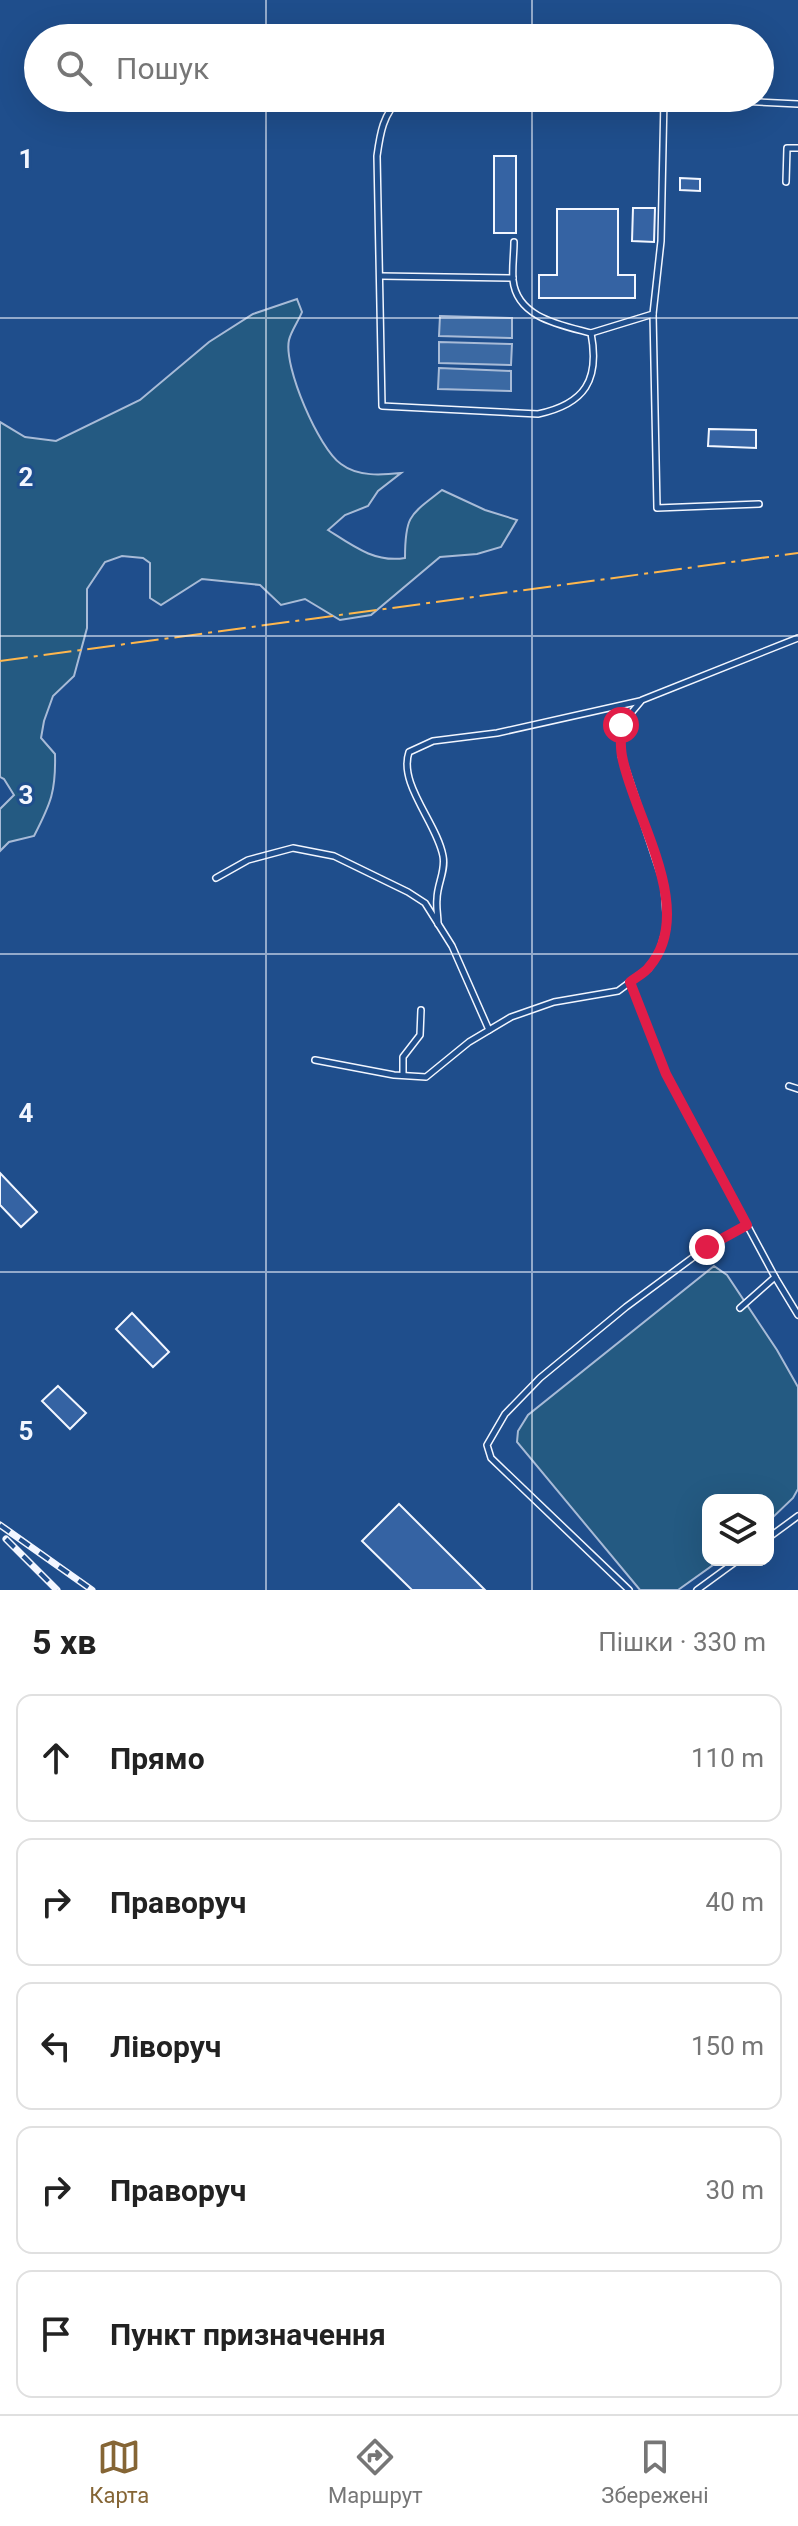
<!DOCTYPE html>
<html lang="uk">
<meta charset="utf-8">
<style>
body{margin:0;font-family:Roboto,sans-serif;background:#f6f6f6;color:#222}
.controls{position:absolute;right:24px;bottom:24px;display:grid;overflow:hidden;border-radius:16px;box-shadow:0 8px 32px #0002}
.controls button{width:72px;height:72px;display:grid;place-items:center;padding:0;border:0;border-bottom:2px solid #e0e0e0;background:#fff;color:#222;font:40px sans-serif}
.stop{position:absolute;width:24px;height:24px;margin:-18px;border:6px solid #e11d48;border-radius:50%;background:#fff}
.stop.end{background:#e11d48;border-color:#fff;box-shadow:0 2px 8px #0008}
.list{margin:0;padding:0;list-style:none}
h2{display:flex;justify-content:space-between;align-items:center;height:104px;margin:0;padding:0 32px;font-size:34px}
h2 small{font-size:26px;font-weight:400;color:#767676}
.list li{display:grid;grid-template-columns:52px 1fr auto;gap:24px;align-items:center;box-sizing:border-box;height:128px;margin:0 16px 16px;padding:0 16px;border:2px solid #e0e0e0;border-radius:16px}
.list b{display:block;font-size:30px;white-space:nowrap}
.list em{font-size:26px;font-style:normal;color:#767676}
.icon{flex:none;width:44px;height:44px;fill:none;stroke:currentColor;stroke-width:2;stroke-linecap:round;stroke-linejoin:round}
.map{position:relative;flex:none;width:798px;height:1590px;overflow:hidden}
.search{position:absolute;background:#fff;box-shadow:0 8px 32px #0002;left:24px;right:24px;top:24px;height:88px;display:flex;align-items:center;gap:20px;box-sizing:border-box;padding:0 28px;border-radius:44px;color:#767676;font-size:30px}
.sheet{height:824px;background:#fff}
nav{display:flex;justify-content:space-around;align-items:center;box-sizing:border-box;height:112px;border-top:2px solid #e0e0e0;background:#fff;font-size:22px;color:#767676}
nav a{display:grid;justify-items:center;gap:4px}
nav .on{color:#856535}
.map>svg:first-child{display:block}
.green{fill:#245a82;stroke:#a8bbd7;stroke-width:2}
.water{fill:#3b69a3;stroke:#a8bbd7;stroke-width:2}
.building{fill:#3563a3;stroke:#f2f6ff;stroke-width:2}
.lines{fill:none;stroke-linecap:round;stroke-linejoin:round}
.service-casing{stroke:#f2f6ff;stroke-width:8}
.service{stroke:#1f4e8c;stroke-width:5}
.rail-casing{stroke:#f2f6ff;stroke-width:7}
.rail{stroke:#1f4e8c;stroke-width:4;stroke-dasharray:12;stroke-linecap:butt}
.power{stroke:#ffb74d;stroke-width:2;stroke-dasharray:28 6 4 6;stroke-linecap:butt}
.route{stroke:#e11d48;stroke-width:10}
.grid{fill:none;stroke:#f2f6ff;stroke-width:2;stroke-opacity:0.55}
.grid-label{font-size:26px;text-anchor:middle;font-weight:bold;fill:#f2f6ff;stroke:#1f4e8c;stroke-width:6;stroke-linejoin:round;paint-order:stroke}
</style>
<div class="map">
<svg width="798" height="1590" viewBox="0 0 798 1590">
<rect width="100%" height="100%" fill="#1f4e8c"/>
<!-- green -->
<g class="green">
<path d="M297 299 302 312C299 320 291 331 289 340 283 366 319 449 341 464 358 477 382 475 401 473L378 491 368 506 345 515 328 530C353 546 375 563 405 558 405 515 410 515 442 490L485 510 517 520 501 547 477 554 440 557 371 615 340 620 305 599 281 605 260 585 202 579 161 605 150 598V563L143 558 122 556 105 562 87 589V628L74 676 53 696 44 721 41 738 55 754C56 791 51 803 34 836L9 842 0 851V809L14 795 4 779 0 777V422L25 437 56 441 140 400 209 342 253 314Z"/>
<polygon points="714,1266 727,1275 777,1350 798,1387 798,1489 793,1498 768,1522 768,1500 708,1500 708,1560 720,1560 678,1590 640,1590 517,1442 518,1431 528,1415"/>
</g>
<!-- water -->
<g class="water">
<polygon points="440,316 512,318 512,338 439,336"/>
<polygon points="439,342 512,344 511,365 439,363"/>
<polygon points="439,368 511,371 511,391 438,389"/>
</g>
<!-- building -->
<g class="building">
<rect x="494" y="156" width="22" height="77"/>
<polygon points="680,178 700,179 700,191 680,190"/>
<polygon points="633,208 655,208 654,242 632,241"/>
<polygon points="557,209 618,209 618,275 635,275 635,298 539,298 539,275 557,275"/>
<polygon points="709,429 756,430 756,448 708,446"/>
<polygon points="0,1173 37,1212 21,1227 0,1205"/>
<polygon points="132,1313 169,1352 153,1367 116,1329"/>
<polygon points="58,1386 86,1413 70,1429 42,1401"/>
<polygon points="399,1504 485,1590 412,1590 362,1541"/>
</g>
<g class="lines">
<!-- service casing -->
<g class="service-casing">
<g id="service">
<path d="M401 98C383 113 380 134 377 156L382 406 538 414C585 404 600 380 591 333 561 325 517 318 513 280 512 267 514 254 514 242"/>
<polyline points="681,98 798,104"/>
<polyline points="786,182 787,148 798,148"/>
<polyline points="380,276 513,278"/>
<polyline points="653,314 657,508 759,504"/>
<polyline points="591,333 653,314 661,241 664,98"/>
<polyline points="216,878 248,860 293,848 334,856 408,892 425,903 452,946 489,1030"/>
<path d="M438 924C438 915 436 907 437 899 437 884 446 871 443 856 437 823 398 784 409 752L433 741 497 733 640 701"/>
<polyline points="630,982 666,1074 775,1277 740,1308"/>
<polyline points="315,1060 394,1075 426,1077 469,1042 511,1017 554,1002 618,991 649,968 660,950 667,926 664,884 621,755 621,725 642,700 798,638"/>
<polyline points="403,1075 403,1057 420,1035 421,1010"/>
<polyline points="789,1086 798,1089"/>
<polyline points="775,1277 798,1315"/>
<polyline points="768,1538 798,1516"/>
<polyline points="629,1590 491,1458 487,1445 505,1414 540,1378 626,1307 707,1247 747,1225"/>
<polyline points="697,1590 738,1560"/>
</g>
</g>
<!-- service -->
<use href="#service" class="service"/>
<!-- rail casing -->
<g class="rail-casing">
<g id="rail">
<polyline points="0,1525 92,1590"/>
<polyline points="6,1539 57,1590"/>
</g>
</g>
<!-- rail -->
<use href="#rail" class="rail"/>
<!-- power -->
<polyline class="power" points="0,661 798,553"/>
</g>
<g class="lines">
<!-- route -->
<path class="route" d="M621 725C621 735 620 746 622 756 633 816 698 910 649 967 645 973 636 977 630 982L666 1074 747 1225 707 1247"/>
</g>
<!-- grid -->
<path class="grid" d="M266 0V38M532 0V38M266 98V1590M532 98V1590M0 318H798M0 636H798M0 954H798M0 1272H798"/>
<g class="grid-label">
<text x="26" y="168">1</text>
<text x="26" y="486">2</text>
<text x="26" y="804">3</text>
<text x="26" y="1122">4</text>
<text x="26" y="1440">5</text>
</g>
</svg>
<div class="controls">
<button><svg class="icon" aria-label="layers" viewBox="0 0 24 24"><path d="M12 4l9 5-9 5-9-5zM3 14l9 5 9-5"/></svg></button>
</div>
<div class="stop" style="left:621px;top:725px"></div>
<div class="stop end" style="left:707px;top:1247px"></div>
<div class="search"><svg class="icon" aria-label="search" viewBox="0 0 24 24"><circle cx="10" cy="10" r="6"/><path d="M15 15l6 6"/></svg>Пошук</div>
</div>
<section class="sheet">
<h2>5 хв<small>Пішки · 330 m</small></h2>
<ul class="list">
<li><svg class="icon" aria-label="ahead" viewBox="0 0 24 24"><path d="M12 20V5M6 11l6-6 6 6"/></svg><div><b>Прямо</b></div><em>110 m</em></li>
<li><svg class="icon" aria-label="right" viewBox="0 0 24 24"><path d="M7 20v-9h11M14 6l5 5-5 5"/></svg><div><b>Праворуч</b></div><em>40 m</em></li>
<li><svg class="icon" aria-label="left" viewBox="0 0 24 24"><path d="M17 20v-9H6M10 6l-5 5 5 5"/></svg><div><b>Ліворуч</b></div><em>150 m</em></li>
<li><svg class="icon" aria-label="right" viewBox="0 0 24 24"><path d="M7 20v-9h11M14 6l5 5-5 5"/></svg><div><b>Праворуч</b></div><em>30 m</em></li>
<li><svg class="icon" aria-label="arrive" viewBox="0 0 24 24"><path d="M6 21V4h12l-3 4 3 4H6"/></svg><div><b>Пункт призначення</b></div></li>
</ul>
</section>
<nav>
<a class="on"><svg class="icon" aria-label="map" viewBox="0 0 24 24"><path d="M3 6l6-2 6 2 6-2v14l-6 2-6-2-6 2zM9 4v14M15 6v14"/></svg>Карта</a>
<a><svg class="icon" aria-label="directions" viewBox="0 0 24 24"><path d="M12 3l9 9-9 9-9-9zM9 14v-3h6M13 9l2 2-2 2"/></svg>Маршрут</a>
<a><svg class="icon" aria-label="saved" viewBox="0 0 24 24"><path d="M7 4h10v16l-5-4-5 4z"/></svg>Збережені</a>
</nav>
